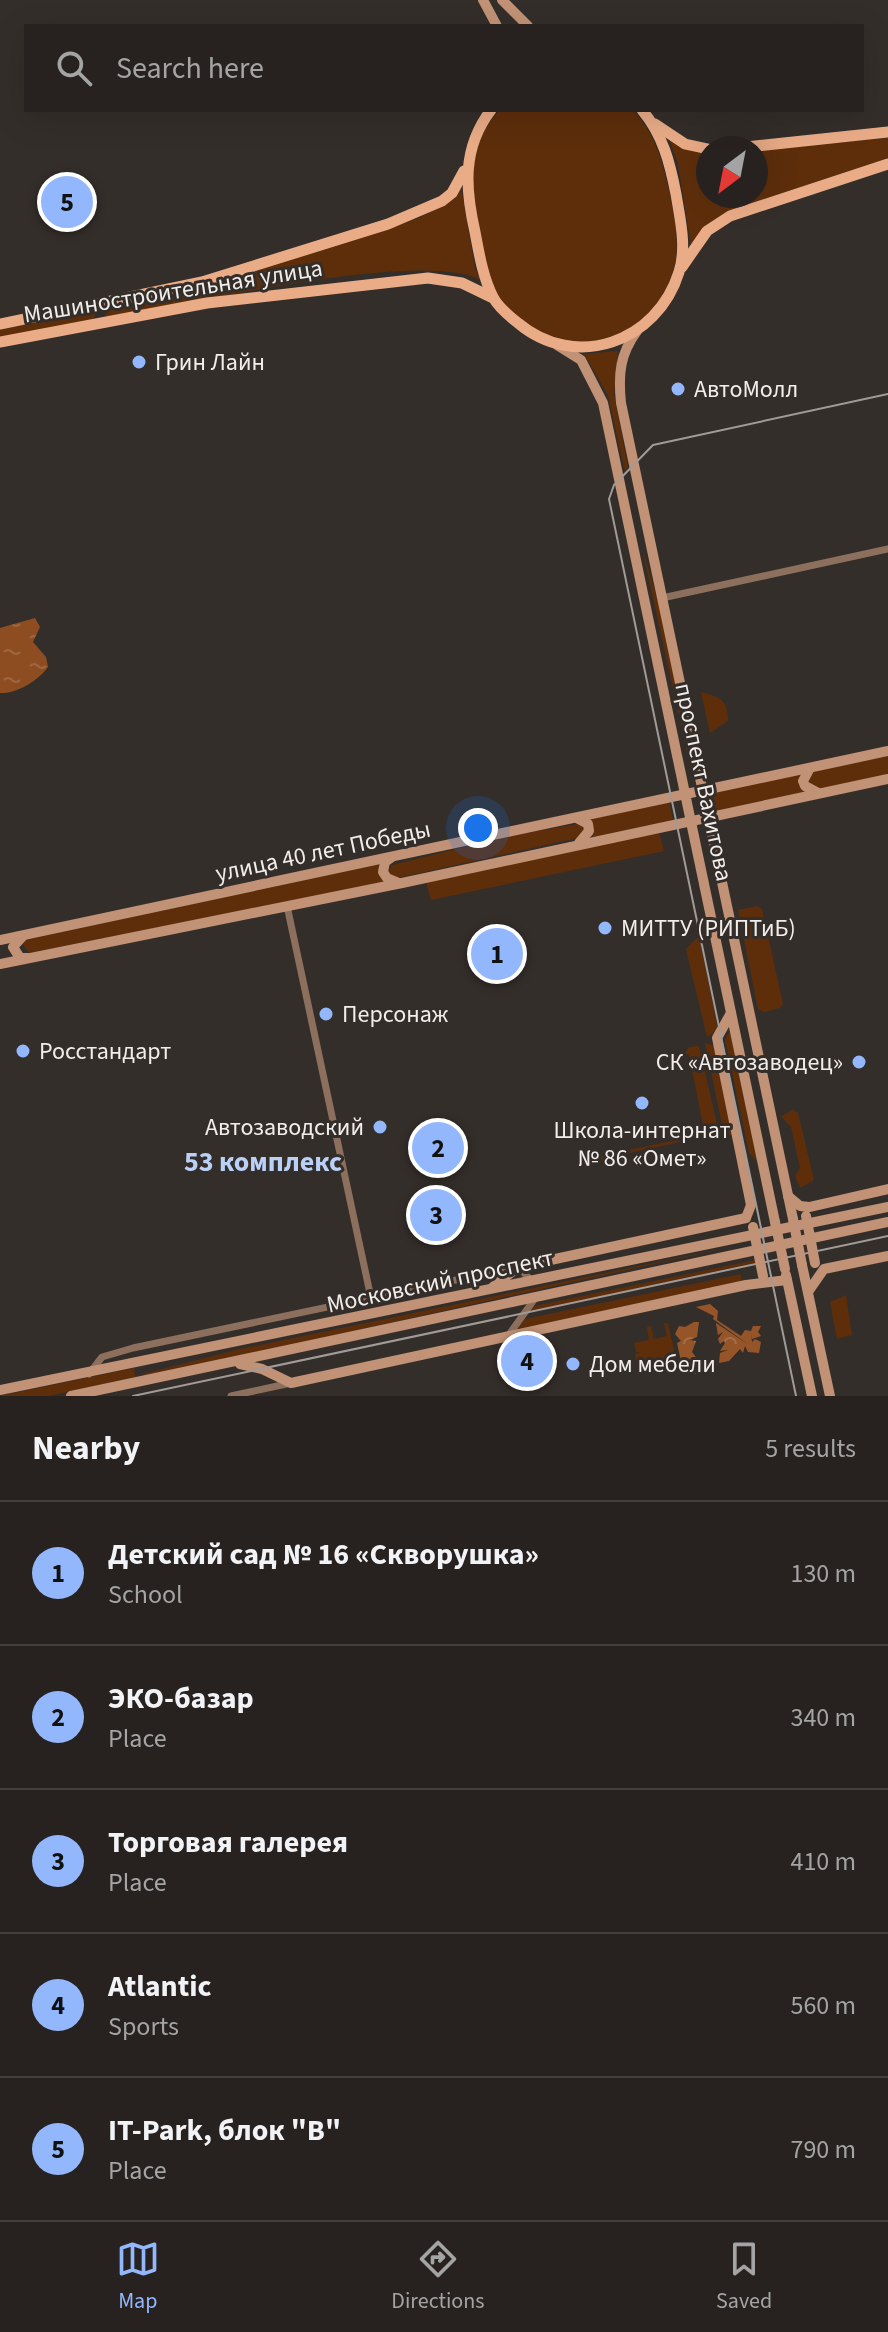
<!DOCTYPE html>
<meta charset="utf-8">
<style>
body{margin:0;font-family:"Source Sans 3",sans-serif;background:#332f2d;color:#f1f3f6}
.compass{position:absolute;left:696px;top:136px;width:72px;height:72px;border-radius:50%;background:#272220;box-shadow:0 8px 32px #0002;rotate:212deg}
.you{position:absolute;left:478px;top:828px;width:28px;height:28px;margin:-20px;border:6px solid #fff;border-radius:50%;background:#1a73e8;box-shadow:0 0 0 12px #1a73e833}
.badge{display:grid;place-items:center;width:52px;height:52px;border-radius:50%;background:#92b7fd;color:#111;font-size:26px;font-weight:700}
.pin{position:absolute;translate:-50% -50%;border:4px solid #fff;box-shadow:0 2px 8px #0006}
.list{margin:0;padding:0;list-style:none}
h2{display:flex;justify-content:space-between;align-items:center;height:104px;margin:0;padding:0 32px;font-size:34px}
h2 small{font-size:26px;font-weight:400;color:#a4a4a5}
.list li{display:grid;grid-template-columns:52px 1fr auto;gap:24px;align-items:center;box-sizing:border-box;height:144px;padding:0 32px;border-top:2px solid #433f3e}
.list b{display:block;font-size:30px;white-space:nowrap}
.list p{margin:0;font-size:26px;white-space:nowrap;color:#a4a4a5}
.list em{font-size:26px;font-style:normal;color:#a4a4a5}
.icon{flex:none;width:44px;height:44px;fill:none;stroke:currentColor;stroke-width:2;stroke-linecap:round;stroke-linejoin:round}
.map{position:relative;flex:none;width:888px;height:1396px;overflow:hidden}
.search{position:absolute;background:#272220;box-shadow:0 8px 32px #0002;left:24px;right:24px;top:24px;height:88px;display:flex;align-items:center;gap:20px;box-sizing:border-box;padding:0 28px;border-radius:0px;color:#a4a4a5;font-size:30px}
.sheet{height:824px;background:#272220}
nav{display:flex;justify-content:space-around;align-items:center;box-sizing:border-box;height:112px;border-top:2px solid #433f3e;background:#272220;font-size:22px;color:#a4a4a5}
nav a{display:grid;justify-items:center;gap:4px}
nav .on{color:#92b7fd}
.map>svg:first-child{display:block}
.green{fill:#5e2e0b}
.forest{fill:url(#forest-crowns)}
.water{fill:url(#water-ripples)}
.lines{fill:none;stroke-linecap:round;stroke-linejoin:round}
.street{stroke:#8d6f5d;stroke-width:7}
.secondary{stroke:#c19275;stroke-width:10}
.primary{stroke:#eaac87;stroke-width:11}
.tram{stroke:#a09b98;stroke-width:2}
.secondary-bridge{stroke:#c19275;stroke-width:10}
.poi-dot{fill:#92b7fd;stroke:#342e2a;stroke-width:3}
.labels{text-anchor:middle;stroke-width:6;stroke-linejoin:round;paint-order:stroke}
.street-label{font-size:24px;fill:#f1edea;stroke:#342e2a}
.poi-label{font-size:24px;fill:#f1edea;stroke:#342e2a;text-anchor:start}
.quarter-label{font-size:28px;font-weight:bold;fill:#bad0f7;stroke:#342e2a}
</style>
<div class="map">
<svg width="888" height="1396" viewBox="0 0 888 1396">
<defs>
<pattern id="forest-crowns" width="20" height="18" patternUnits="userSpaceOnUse" patternTransform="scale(2)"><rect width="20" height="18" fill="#965529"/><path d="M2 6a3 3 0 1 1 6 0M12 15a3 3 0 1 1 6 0" fill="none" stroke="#a56e48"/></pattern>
<pattern id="water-ripples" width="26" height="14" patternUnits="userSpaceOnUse" patternTransform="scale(2)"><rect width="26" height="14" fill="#8d4d21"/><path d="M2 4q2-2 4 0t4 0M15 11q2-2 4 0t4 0" fill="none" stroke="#9e6741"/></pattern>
</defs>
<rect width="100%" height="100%" fill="#342e2a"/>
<!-- green -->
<g class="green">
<path d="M500 110H632C655 132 662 161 669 191 674 214 680 240 675 263 659 351 539 372 496 293 486 274 483 250 479 229 470 185 466 145 500 110Z"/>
<polygon points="888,138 888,158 729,211 706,225 691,246 678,163 669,139 688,150 708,154 708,196 756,196 756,150"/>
<path d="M461 187 475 268 480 280C425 248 177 305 107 321L105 309 203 286 419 218 443 205Z"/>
<polygon points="92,310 96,313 93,320 0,340 0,330"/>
<polygon points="618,351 614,395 628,467 625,471 608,395 584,354"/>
<polygon points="642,548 658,601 695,769 691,770"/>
<path d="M701 692C720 697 728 700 728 721L710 733Z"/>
<polygon points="888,756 888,775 819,790 808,785 807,777 816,770"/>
<polygon points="801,774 800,785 805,792 716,812 711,792"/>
<polygon points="669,802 673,820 593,837 588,819"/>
<polygon points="578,824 585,830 582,837 397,878 388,872 392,865 513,835"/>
<polygon points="659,832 664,851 431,900 426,882"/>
<polygon points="378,864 385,883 29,953 23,945 25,940"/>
<polygon points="757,906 762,909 783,1004 780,1008 764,1012 758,1009 738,910"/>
<polygon points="699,936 718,1029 707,1037 686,949"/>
<polygon points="730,1031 758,1162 749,1153 725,1039"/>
<polygon points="705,1043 715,1046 733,1135 724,1134"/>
<polygon points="699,1046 717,1124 708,1136 597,1160 596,1157 705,1134 689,1055 685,1053 689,1047"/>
<polygon points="793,1110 798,1113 814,1180 800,1188 795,1176 800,1168 791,1127 781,1116"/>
<polygon points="735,1246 146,1377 143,1374 236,1350"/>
<polygon points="755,1260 755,1263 525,1313 529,1307"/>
<polygon points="741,1274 741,1284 514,1333 525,1319"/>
<polygon points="846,1295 852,1335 837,1339 830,1302"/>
<polygon points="664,1323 668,1323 676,1359 662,1362 660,1357 637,1363 635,1354 641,1352 636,1352 634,1343 649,1340 647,1327 651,1326 654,1339 667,1336"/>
<polygon points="134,1368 135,1377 49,1396 0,1396"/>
</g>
<!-- forest -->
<g class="forest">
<polygon points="710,1304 718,1311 717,1320 741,1336 745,1330 751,1331 753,1326 761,1326 758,1332 761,1336 752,1339 751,1332 752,1342 755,1339 761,1342 759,1353 748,1352 745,1346 743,1353 740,1349 729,1361 719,1363 720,1353 728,1350 720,1351 725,1343 724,1341 720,1344 718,1339 723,1332 718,1335 716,1323 749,1345 713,1319 714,1316 696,1307"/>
<polygon points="694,1322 699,1322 697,1337 690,1340 696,1341 692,1352 698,1360 691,1364 698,1364 696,1374 683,1370 677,1343 681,1341 675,1334 679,1326 685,1327"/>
</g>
<!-- water -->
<path class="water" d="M35 618 40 627 33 642 46 657 48 667C39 680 17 694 0 693V628Z"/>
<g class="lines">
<!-- street -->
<g class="street">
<polyline points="662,598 888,549"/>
<polyline points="287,906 371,1298"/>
<polyline points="508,1336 536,1297"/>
<polyline points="89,1374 102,1357 133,1348 518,1267 532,1281"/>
<polyline points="231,1396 291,1383"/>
</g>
<!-- secondary -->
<g class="secondary">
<polyline points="483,0 497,26"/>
<polyline points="502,0 528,26"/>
<path d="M637 331C620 354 618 374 621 403L793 1219"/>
<polyline points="557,345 581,360 603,403 775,1222"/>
<polyline points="810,768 803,781 805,786 818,793"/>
<polyline points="577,818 588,824 589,831 579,843"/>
<polyline points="392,857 385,862 383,872 387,878 399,883"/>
<polyline points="23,936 13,947 20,958 27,958"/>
<polyline points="0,940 888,751"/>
<polyline points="0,964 402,883 888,779"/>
<polyline points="731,1013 717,1038 751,1205 746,1218"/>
<polyline points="788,1196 800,1206 809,1207 888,1189"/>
<polyline points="802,1265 830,1396"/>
<polyline points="786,1275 812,1396"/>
<polyline points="493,1287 518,1267 746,1218"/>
<polyline points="808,1292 824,1269 888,1256"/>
<polyline points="240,1364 262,1369 291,1383 746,1285 787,1280"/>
<polyline points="0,1390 888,1207"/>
<polyline points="71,1396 888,1222"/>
</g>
<!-- primary -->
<g class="primary">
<path d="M491 110C462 148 465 188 475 232 479 253 483 278 493 297 498 307 509 316 518 323 575 371 657 343 679 272 687 247 680 219 676 194 670 163 663 135 642 110"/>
<polyline points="655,124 685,144 708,149"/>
<polyline points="737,148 888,132"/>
<polyline points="682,267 707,231 730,216 888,164"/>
<polyline points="0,324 202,282 388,224 442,201 452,193 464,171"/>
<polyline points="0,342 207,303 428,278 462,283 493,298"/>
</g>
<!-- tram -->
<g class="tram">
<polyline points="133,1396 888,1236"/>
<polyline points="796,1396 609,499 614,485 653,445 888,394"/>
</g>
<!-- secondary-bridge -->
<g class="secondary-bridge">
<polyline points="806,1216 815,1263"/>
<polyline points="793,1219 802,1265"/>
<polyline points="775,1222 785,1269"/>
<polyline points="753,1227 763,1276"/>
</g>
</g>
<!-- markers -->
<g class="poi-dot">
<circle cx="139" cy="362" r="8"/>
<circle cx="678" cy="389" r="8"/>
<circle cx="605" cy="928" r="8"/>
<circle cx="326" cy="1014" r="8"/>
<circle cx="23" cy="1051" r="8"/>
<circle cx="859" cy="1062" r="8"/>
<circle cx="642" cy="1103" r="8"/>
<circle cx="380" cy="1127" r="8"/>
<circle cx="573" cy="1364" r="8"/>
</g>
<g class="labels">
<!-- street labels -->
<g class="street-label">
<text transform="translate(173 291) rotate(-9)" y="8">Машиностроительная улица</text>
<text transform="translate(704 782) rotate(78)" y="8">проспект Вахитова</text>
<text transform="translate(323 851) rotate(-12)" y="8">улица 40 лет Победы</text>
<text transform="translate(440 1281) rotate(-12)" y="8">Московский проспект</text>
</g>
<!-- poi labels -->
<g class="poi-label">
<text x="155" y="370">Грин Лайн</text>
<text x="694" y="397">АвтоМолл</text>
<text x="621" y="936">МИТТУ (РИПТиБ)</text>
<text x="342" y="1022">Персонаж</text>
<text x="39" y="1059">Росстандарт</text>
<text x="843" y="1070" text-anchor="end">СК «Автозаводец»</text>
<text x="364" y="1135" text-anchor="end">Автозаводский</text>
<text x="642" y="1138" text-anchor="middle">Школа-интернат<tspan x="642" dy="28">№ 86 «Омет»</tspan></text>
<text x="589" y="1372">Дом мебели</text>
</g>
<!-- quarter labels -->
<g class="quarter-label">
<text x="263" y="1171">53 комплекс</text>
</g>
</g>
</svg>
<svg class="compass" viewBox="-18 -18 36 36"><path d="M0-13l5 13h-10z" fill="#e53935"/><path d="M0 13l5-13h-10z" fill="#a4a4a5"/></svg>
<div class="you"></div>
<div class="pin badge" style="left:497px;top:954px">1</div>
<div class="pin badge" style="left:438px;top:1148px">2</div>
<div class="pin badge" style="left:436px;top:1215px">3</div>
<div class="pin badge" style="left:527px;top:1361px">4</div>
<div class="pin badge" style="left:67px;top:202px">5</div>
<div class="search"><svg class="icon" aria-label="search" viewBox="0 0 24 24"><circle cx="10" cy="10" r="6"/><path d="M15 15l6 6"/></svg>Search here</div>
</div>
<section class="sheet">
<h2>Nearby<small>5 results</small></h2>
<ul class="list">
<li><span class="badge">1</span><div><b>Детский сад № 16 «Скворушка»</b><p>School</p></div><em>130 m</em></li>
<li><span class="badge">2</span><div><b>ЭКО-базар</b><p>Place</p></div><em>340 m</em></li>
<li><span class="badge">3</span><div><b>Торговая галерея</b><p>Place</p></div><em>410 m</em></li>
<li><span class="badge">4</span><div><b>Atlantic</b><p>Sports</p></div><em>560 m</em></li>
<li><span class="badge">5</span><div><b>IT-Park, блок &quot;В&quot;</b><p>Place</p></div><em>790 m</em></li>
</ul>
</section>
<nav>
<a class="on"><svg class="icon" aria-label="map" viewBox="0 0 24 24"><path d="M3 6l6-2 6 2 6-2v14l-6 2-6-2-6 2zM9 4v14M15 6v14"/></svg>Map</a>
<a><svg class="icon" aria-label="directions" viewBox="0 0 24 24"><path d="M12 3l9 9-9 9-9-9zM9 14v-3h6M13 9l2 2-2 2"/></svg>Directions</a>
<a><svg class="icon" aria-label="saved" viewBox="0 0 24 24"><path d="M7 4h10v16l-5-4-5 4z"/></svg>Saved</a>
</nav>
